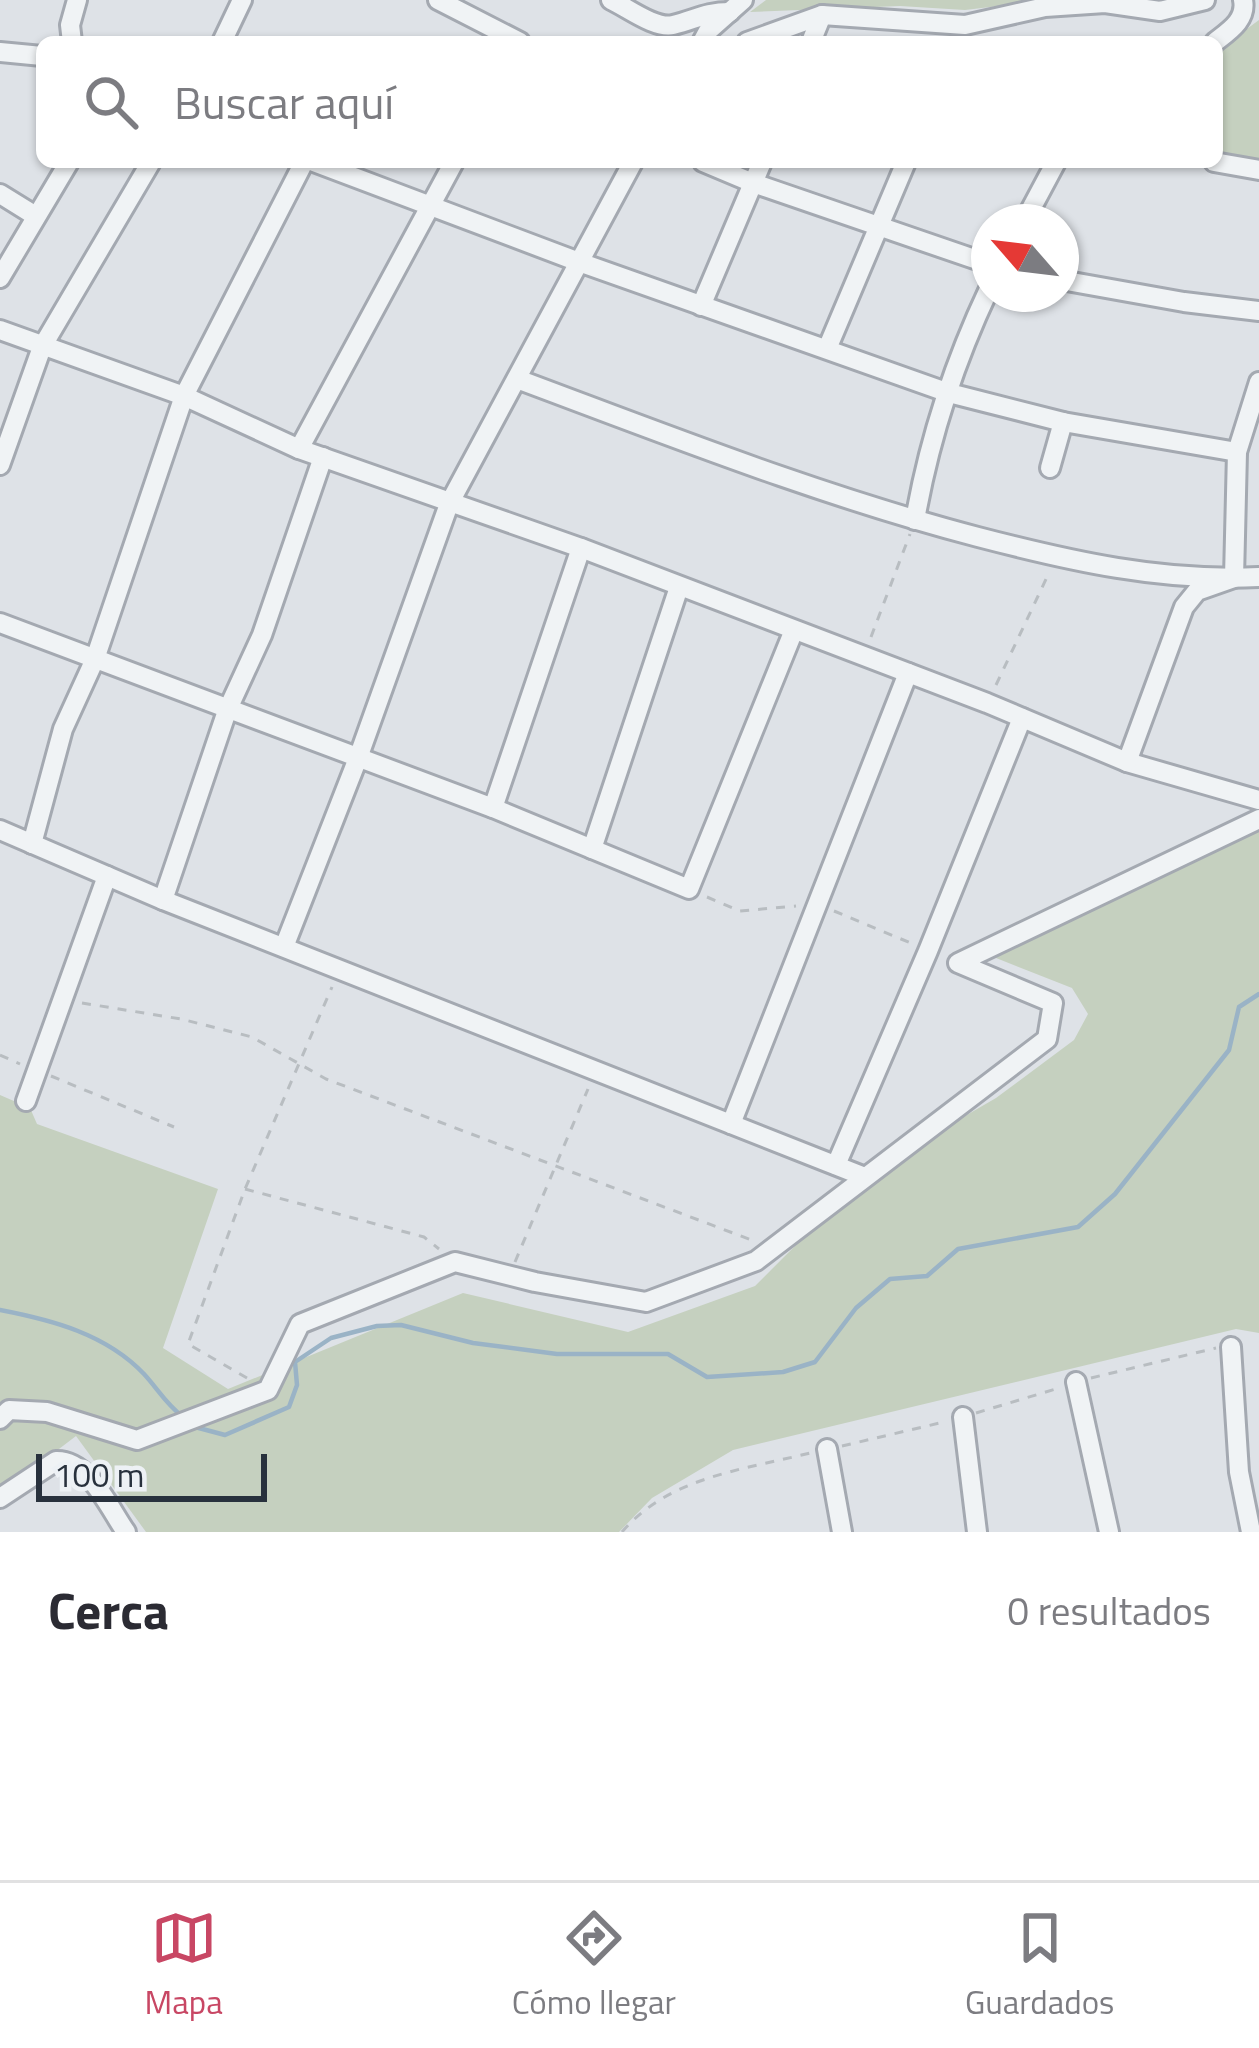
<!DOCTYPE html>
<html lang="es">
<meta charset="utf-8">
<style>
body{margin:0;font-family:"Titillium Web",sans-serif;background:#f7f7f7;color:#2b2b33}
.compass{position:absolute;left:971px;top:204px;width:108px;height:108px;border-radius:50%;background:#fff;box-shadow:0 3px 9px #0004;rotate:298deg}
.scale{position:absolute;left:36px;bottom:30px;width:231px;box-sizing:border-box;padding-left:12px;border:6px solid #28313d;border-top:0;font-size:33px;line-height:42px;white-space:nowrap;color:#28313d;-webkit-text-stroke:9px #edf1f5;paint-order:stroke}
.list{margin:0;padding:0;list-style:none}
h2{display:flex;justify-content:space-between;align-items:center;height:156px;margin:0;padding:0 48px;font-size:51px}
h2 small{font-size:39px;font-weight:400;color:#7c7c81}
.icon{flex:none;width:66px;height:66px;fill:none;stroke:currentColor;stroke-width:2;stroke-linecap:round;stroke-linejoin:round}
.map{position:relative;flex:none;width:1259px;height:1532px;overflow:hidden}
.search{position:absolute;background:#fff;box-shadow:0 3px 9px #0004;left:36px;right:36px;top:36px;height:132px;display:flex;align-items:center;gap:30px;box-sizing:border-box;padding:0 42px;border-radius:18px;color:#7c7c81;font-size:45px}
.sheet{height:348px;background:#fff}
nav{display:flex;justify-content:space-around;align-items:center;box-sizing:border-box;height:168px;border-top:3px solid #e1e1e2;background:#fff;font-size:33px;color:#7c7c81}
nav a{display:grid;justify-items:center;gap:6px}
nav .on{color:#c84764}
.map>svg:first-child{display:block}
.green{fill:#c5d0bf}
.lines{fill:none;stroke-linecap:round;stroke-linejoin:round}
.stream{stroke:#9ab3c6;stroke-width:4.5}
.minor-casing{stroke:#a4a9b1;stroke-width:24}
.path{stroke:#b8bdc1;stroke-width:3;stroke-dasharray:9 9;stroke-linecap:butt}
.minor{stroke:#f0f3f5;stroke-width:18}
</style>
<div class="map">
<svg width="1259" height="1532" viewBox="0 0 1259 1532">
<rect width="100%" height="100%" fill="#dee2e7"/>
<!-- green -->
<g class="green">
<polygon points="766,0 1051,0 965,10 900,6 750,12"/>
<polygon points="1259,20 1259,163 1217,154 1217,51"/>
<polygon points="1259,826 1259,1333 1236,1329 733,1450 652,1498 619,1532 146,1532 76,1436 0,1494 0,1095 30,1108 37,1124 218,1189 163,1348 228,1389 463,1293 628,1332 755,1286 805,1236 910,1148 996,1098 1074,1040 1088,1014 1072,988 991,956"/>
</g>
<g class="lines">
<!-- stream -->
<g class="stream">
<path d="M0 1310C52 1320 106 1334 144 1374 157 1388 166 1404 182 1416"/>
<polyline points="195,1427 225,1435 289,1407 297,1385 295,1362 331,1338 377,1326 401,1325 473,1343 557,1354 668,1354 707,1377 783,1372 815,1362 856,1308 890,1279 927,1276 958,1249 1078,1227 1115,1194 1229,1050 1239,1007 1259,994"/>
</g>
<!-- minor casing -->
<g class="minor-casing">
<g id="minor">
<polyline points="438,0 520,42"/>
<path d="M611 0C628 8 655 29 673 25 695 20 705 12 730 12"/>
<polyline points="72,42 70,25 77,0"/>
<polyline points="222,42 242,0"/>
<polyline points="702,42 708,31 743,0"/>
<polyline points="747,42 822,15 965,25 1045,7 1105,3 1160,11 1205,0"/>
<polyline points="811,42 822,15"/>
<path d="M1215 42C1229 31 1247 20 1243 0"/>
<polyline points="0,52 42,56"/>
<polyline points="314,162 579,262 949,393 1063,422 1237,452"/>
<polyline points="703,162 753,183 989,264"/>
<polyline points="1214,162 1259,170"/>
<polyline points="0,194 34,215"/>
<polyline points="1024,222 1056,162"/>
<polyline points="0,278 69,162"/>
<polyline points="1061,280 1184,302 1259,311"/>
<polyline points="701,306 762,162"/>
<polyline points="0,330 184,396 299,449 581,548 987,703 1127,762 1259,800"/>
<polyline points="827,349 906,162"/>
<path d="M517 379C670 436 821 496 978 537 1070 561 1163 582 1259 577"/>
<polyline points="299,449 454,162"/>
<polyline points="0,465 42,347 151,162"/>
<polyline points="1050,468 1063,422"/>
<path d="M915 520C929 440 954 363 989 289"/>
<polyline points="0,623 493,808 689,889 794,630"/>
<polyline points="1127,762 1184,607 1197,591 1234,578 1237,452 1259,382"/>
<polyline points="493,808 581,548"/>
<polyline points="0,830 163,900 865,1177"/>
<polyline points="32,844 63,729 95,659 184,396 304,162"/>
<polyline points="592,849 679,587"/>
<polyline points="163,900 227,711 262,635 323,457"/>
<polyline points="284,947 358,758 449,504 633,162"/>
<polyline points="26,1101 107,876"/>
<polyline points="731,1124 908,673"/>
<polyline points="836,1165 928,951 1022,718"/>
<polyline points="1231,1347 1239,1472 1251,1532"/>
<polyline points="1076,1382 1109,1532"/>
<polyline points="963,1417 977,1532"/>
<polyline points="0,1419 9,1410 47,1412 137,1440 268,1390 300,1324 455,1262 535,1282 646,1302 756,1261 1047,1039 1053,1003 958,963 1259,819"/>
<polyline points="827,1449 842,1532"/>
<path d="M0 1498 56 1461C89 1460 109 1508 126 1532"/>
</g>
</g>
<!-- path -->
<g class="path">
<polyline points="871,637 910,534"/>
<polyline points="996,685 1048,575"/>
<polyline points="707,897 740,911 796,906"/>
<polyline points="834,911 913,944"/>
<polyline points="82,1003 181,1019 252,1037 326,1079 754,1241"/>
<polyline points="0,1055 20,1064"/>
<polyline points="51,1076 174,1127"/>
<polyline points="245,1189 424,1237 439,1249"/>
<polyline points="515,1262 588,1089"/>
<polyline points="247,1378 188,1344 245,1189 332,987"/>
<polyline points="1091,1378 1216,1348"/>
<polyline points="976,1413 1059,1388"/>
<polyline points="842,1446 944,1422"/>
<path d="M622 1532C669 1477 742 1470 810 1453"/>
</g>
<!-- minor -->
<use href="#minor" class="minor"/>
</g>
</svg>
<svg class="compass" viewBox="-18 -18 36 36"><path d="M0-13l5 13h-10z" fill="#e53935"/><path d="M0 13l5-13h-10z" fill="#7c7c81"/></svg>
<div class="scale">100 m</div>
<div class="search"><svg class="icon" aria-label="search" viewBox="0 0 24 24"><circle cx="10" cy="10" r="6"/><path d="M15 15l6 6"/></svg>Buscar aquí</div>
</div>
<section class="sheet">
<h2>Cerca<small>0 resultados</small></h2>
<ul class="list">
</ul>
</section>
<nav>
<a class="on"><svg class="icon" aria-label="map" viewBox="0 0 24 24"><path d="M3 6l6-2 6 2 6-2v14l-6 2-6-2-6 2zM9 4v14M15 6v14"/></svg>Mapa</a>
<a><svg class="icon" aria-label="directions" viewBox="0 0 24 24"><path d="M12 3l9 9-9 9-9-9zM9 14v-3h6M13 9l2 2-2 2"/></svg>Cómo llegar</a>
<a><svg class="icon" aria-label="saved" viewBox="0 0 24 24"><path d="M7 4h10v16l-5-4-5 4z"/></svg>Guardados</a>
</nav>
